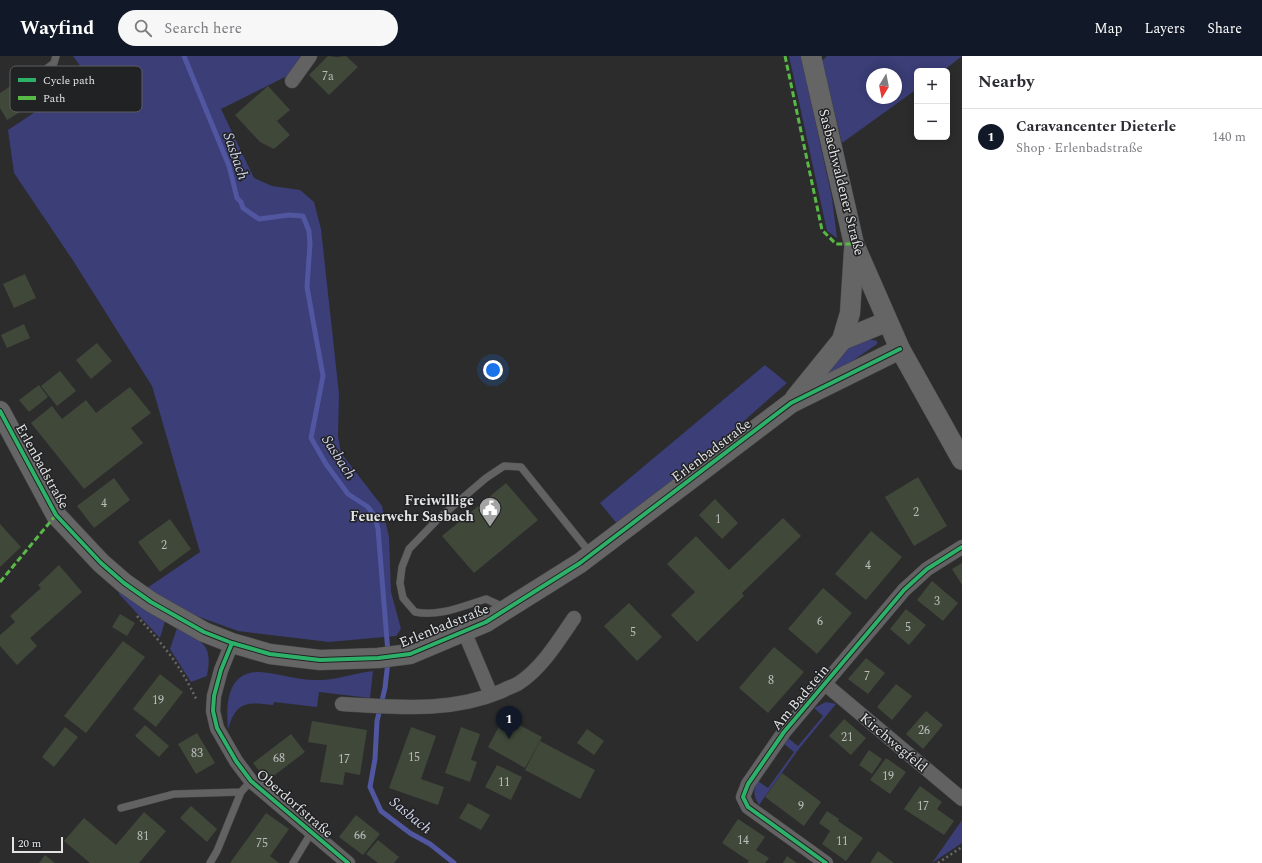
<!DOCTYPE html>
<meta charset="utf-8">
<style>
body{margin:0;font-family:Spectral,serif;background:#f7f7f7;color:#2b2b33}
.controls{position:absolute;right:12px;top:12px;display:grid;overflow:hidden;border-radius:6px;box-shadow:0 2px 10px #0003}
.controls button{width:36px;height:36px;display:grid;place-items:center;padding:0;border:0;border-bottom:1px solid #e1e1e2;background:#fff;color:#2b2b33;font:20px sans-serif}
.compass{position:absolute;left:866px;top:12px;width:36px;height:36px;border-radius:50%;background:#fff;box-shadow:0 2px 10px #0003;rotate:190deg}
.scale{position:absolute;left:12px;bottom:10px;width:51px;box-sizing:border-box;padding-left:4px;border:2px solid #e4e4e6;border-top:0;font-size:11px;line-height:14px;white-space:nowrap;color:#e4e4e6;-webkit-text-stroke:3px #212224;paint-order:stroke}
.you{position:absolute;left:493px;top:314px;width:14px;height:14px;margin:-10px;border:3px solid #fff;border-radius:50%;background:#1a73e8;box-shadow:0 0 0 6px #1a73e833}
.badge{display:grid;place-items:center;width:26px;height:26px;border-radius:50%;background:#111827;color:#fff;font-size:13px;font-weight:700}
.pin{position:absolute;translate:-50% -33px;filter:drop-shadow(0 1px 2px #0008)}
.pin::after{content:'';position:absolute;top:21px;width:14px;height:12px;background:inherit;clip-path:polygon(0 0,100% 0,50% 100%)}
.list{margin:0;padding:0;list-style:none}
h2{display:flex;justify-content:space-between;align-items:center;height:52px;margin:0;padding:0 16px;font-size:17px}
h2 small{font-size:13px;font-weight:400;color:#7c7c81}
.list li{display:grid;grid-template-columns:26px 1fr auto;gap:12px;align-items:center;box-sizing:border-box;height:56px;padding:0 16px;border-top:1px solid #e1e1e2}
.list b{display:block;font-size:15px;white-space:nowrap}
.list p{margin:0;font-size:13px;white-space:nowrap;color:#7c7c81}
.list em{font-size:13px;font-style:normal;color:#7c7c81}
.icon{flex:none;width:22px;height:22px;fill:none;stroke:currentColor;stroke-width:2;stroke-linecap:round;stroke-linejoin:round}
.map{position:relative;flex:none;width:962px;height:807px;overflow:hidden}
header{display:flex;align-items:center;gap:24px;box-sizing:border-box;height:56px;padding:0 20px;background:#111827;color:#fff}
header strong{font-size:19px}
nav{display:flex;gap:22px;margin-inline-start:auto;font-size:14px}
.search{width:280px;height:36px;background:#f7f7f7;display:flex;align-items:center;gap:10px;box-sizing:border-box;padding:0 14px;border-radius:22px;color:#7c7c81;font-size:15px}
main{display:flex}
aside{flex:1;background:#fff}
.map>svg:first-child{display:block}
.green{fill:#3b3e77;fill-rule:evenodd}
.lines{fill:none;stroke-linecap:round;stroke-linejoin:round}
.stream{stroke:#50569f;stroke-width:5}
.building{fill:#3f4839}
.lane-casing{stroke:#49494b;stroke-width:8}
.street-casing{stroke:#49494b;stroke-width:15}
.secondary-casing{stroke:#49494b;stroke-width:21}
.path{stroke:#686868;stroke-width:2.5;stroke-dasharray:2 3;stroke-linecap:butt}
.lane{stroke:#626263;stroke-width:7}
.street{stroke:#626263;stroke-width:14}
.secondary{stroke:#656565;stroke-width:20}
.quiet{stroke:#58b947;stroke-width:3;stroke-dasharray:6 3;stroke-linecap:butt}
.cycleway-casing{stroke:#212224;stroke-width:6}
.cycleway{stroke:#2db169;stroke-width:4}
.labels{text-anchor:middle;stroke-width:3;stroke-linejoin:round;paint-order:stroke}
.number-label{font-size:12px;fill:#bbbdbb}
.street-label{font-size:14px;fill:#e4e4e6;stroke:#212224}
.poi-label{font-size:14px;font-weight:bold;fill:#e4e4e6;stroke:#212224;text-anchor:end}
.water-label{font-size:15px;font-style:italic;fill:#d1d5eb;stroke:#212224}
.key{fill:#212224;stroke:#5c5c5e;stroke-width:1}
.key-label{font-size:11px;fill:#e4e4e6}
</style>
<header>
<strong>Wayfind</strong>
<div class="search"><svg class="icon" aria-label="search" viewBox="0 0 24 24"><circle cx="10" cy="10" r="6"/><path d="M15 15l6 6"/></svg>Search here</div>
<nav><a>Map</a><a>Layers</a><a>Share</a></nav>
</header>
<main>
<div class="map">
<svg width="962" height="807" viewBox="0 0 962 807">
<rect width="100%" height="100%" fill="#2c2c2d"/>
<!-- green -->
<g class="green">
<polygon points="73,0 305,0 297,15 221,53 254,122 272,130 300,134 314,146 321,173 339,338 338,380 341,397 382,450 389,481 391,536 401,573 396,580 329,586 238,575 180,554 147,532 200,496 152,330 72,203 14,117 8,74 88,21"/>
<polygon points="789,0 801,0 832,142 837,182 827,175"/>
<path d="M827 0H962L943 15H917V33L842 87 822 5ZM872 18H896V42H872Z"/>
<polygon points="868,283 877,285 877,288 822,326 820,322 846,293"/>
<polygon points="765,309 787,327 719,387 619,470 600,447"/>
<polygon points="118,533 165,565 160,582 119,538"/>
<path d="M177 572C203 586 213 588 207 620L191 626 170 593Z"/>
<path d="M373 615 370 642 319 636 317 651 274 646 273 649C247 646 236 645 228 674 226 650 226 615 260 616 278 617 297 624 315 624 335 625 353 617 373 615Z"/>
<path d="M826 646 836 648 798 694 759 749C754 741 752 733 758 725L768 732 794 696 784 688 788 682 798 690 823 660 814 652Z"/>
<polygon points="962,764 962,787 932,807"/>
</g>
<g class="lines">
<!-- stream -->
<g class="stream">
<polyline points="184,0 229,110 237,142 241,146 243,152 259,163 289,159 303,160 309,175 310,188 307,231 323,320 311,382 326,408 348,438 368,451 375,461 378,473 388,597"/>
<polyline points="388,605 385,632 377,665 375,703 370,731 381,755 410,777 430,788 454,807"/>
</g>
</g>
<!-- building -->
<g class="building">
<polygon points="328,0 337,1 346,0 358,11 329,39 309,19"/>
<polygon points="20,24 35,47 7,64 0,52 0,37"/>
<polygon points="268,30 290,54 277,65 290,79 274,93 260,86 235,59"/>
<polygon points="25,218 36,242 14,252 3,228"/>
<polygon points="24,268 30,282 7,292 1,279"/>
<polygon points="97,287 112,305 91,323 76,304"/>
<polygon points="60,315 76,335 57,350 41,330"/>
<polygon points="39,329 48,341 29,356 19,344"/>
<polygon points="130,331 151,357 131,372 143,387 84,433 31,367 52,350 62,363 86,344 96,357"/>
<polygon points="918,421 947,470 914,490 885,441"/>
<polygon points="114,422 130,444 94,472 77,450"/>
<polygon points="506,427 538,464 474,517 442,480"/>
<polygon points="715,443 738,467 722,483 699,459"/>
<polygon points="783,462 801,480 742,537 744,540 697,586 671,559 695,536 667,508 696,480 729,514"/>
<polygon points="170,463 191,493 160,516 138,486"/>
<polygon points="0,468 21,491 0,511"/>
<polygon points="871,475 902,501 866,544 835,518"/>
<polygon points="962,507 962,529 952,513"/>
<polygon points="59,509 82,536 30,582 37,590 17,609 0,590 0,579 15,566 10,560 41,532 38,529"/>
<polygon points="932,525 958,547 943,565 917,544"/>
<polygon points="823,532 852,557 817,598 788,573"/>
<polygon points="629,547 662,581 637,605 604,570"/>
<polygon points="906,553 926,569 909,589 890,573"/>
<polygon points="120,558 135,567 127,580 112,571"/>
<polygon points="123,585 145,601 86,677 64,660"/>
<polygon points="774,591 804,616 768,657 739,632"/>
<polygon points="866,602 885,617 868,638 848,623"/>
<polygon points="160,618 183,636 156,671 133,653"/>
<polygon points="896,628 912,640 892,664 877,651"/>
<polygon points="926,655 943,669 923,693 906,678"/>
<polygon points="504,661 542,681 525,712 488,691"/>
<polygon points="844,663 866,682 851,699 829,680"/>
<polygon points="312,665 367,674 360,719 345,716 343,729 320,726 327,689 308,686"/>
<polygon points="145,669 169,690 159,701 135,680"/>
<polygon points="65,671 78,681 54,711 42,701"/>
<polygon points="411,671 436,680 421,723 444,731 438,749 389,732"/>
<polygon points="461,671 480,678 471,704 477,706 470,726 445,717"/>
<polygon points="587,673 604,685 594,699 577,687"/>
<polygon points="197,677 215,707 196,718 178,688"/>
<polygon points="291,678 305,696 267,725 253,707"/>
<polygon points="540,685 595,714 580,743 525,714"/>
<polygon points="869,694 882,703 872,718 859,709"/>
<polygon points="886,702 906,716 890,738 870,724"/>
<polygon points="497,709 522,721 511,744 485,731"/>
<polygon points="782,717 821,746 804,770 765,741"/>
<polygon points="920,730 942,746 937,753 954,765 944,779 904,753"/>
<polygon points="468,747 490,759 481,774 459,762"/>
<polygon points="191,750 217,773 207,786 180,762"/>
<polygon points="827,755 839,763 838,765 863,782 846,805 822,788 830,775 819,767"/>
<polygon points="144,756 166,775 139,807 90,807 64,785 84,762 116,789"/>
<polygon points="266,757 289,773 270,800 279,807 230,807"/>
<polygon points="356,759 380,778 363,799 339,781"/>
<polygon points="738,763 765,781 756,794 769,802 765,807 747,807 749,805 722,787"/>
<polygon points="378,784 399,801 394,807 378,807 366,798"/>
<polygon points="878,795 894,807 870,807"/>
<polygon points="45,799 55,807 39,807"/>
<polygon points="787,800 797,807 783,807"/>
</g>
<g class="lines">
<!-- lane casing -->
<g class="lane-casing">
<g id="lane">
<polyline points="32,24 54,7 56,0"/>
<path d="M501 554 497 548 486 543C463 550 439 561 415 556L403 542 400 527 402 511 409 493 438 463 486 422 504 410 521 411 591 498"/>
<polyline points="121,752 174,738 241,736 251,725"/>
<polyline points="210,807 217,795 241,736"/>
<polyline points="293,807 311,777"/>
</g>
</g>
<!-- street casing -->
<g class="street-casing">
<g id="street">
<polyline points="292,25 310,0"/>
<polyline points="464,575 491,639"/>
<polyline points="232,587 221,614 214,640 213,655 217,672 236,705 251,725 348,807"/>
<polyline points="825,628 962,743"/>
<path d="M342 648C397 651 450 657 502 635 507 632 514 630 519 627 542 612 559 584 574 562"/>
<polyline points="826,807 748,751 743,741 748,728 784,676 904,534 927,513 962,491"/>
</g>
</g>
<!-- secondary casing -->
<g class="secondary-casing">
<g id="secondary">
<polyline points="811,0 854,188 900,293 962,404"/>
<polyline points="842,284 886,266"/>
<polyline points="795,342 842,284 850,257 854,194"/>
<polyline points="0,355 56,459 101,507 124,527 151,546 204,576 232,587 270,598 320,604 378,602 410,598 486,566 580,507 791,347 900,293"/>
</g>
</g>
<!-- path -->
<g class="path">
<path d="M137 560C164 590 180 608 197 645"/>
<polyline points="938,807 962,791"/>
</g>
<!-- lane -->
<use href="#lane" class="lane"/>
<!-- street -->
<use href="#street" class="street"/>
<!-- secondary -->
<use href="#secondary" class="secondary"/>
<!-- quiet -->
<g class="quiet">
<polyline points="785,0 822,174 836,188 854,188"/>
<polyline points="0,526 56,459"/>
</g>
<!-- cycleway casing -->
<g class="cycleway-casing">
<g id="cycleway">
<polyline points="0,355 56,459 101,507 124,527 151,546 204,576 232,587 270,598 320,604 378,602 410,598 486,566 580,507 791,347 900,293"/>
<polyline points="232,587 221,614 214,640 213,655 217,672 236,705 251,725 348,807"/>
<polyline points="826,807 748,751 743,741 748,728 784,676 904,534 927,513 962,491"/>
</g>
</g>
<!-- cycleway -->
<use href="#cycleway" class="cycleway"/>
</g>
<!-- icons -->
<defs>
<g id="civic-pin" transform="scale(1.15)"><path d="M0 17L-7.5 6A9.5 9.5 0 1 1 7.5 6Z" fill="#a4a4a5" stroke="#212224"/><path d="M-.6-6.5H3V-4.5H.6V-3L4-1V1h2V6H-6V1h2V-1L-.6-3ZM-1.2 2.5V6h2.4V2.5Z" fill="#fff"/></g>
</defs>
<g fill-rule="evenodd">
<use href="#civic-pin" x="490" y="452"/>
</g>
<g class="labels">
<!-- number labels -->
<g class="number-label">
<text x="328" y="24">7a</text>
<text x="104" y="451">4</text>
<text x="916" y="460">2</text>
<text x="718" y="467">1</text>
<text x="164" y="493">2</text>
<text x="868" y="513">4</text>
<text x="937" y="549">3</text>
<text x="820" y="569">6</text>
<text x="908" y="575">5</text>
<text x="633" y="580">5</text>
<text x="867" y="624">7</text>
<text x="771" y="628">8</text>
<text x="158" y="648">19</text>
<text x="924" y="678">26</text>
<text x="847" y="685">21</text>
<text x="197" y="701">83</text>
<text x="414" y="705">15</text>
<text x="279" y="706">68</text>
<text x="344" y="707">17</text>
<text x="888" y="724">19</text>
<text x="504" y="730">11</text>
<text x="801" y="754">9</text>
<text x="923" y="754">17</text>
<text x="360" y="783">66</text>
<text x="143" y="784">81</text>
<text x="743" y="788">14</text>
<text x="842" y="789">11</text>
<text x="262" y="791">75</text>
</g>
<!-- street labels -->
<g class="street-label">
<text transform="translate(842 126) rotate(76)" y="5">Sasbachwaldener Straße</text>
<text transform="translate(711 394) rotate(-37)" y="5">Erlenbadstraße</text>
<text transform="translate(43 410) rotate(61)" y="5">Erlenbadstraße</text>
<text transform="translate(444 569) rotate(-22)" y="5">Erlenbadstraße</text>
<text transform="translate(800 641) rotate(-50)" y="5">Am Badstein</text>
<text transform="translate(894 686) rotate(40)" y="5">Kirchwegfeld</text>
<text transform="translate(295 747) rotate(41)" y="5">Oberdorfstraße</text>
</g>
<!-- poi labels -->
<g class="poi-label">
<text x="474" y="449">Freiwillige<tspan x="474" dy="16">Feuerwehr Sasbach</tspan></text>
</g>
<!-- water labels -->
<g class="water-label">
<text transform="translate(236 100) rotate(71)" y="5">Sasbach</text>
<text transform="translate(339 401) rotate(57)" y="5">Sasbach</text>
<text transform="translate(411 759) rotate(39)" y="5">Sasbach</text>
</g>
</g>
<!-- legend -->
<rect x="10" y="10" width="132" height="46" rx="6" class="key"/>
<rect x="18" y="22" width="18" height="4" fill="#2db169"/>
<rect x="18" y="40" width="18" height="4" fill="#58b947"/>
<g class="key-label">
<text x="43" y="28">Cycle path</text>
<text x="43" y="46">Path</text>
</g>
</svg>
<div class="controls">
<button>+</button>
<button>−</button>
</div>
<svg class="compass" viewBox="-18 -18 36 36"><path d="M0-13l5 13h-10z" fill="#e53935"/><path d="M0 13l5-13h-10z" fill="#7c7c81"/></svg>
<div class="scale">20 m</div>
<div class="you"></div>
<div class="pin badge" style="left:509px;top:683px">1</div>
</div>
<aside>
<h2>Nearby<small></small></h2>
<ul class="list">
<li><span class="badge">1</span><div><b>Caravancenter Dieterle</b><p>Shop · Erlenbadstraße</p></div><em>140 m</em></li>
</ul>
</aside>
</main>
